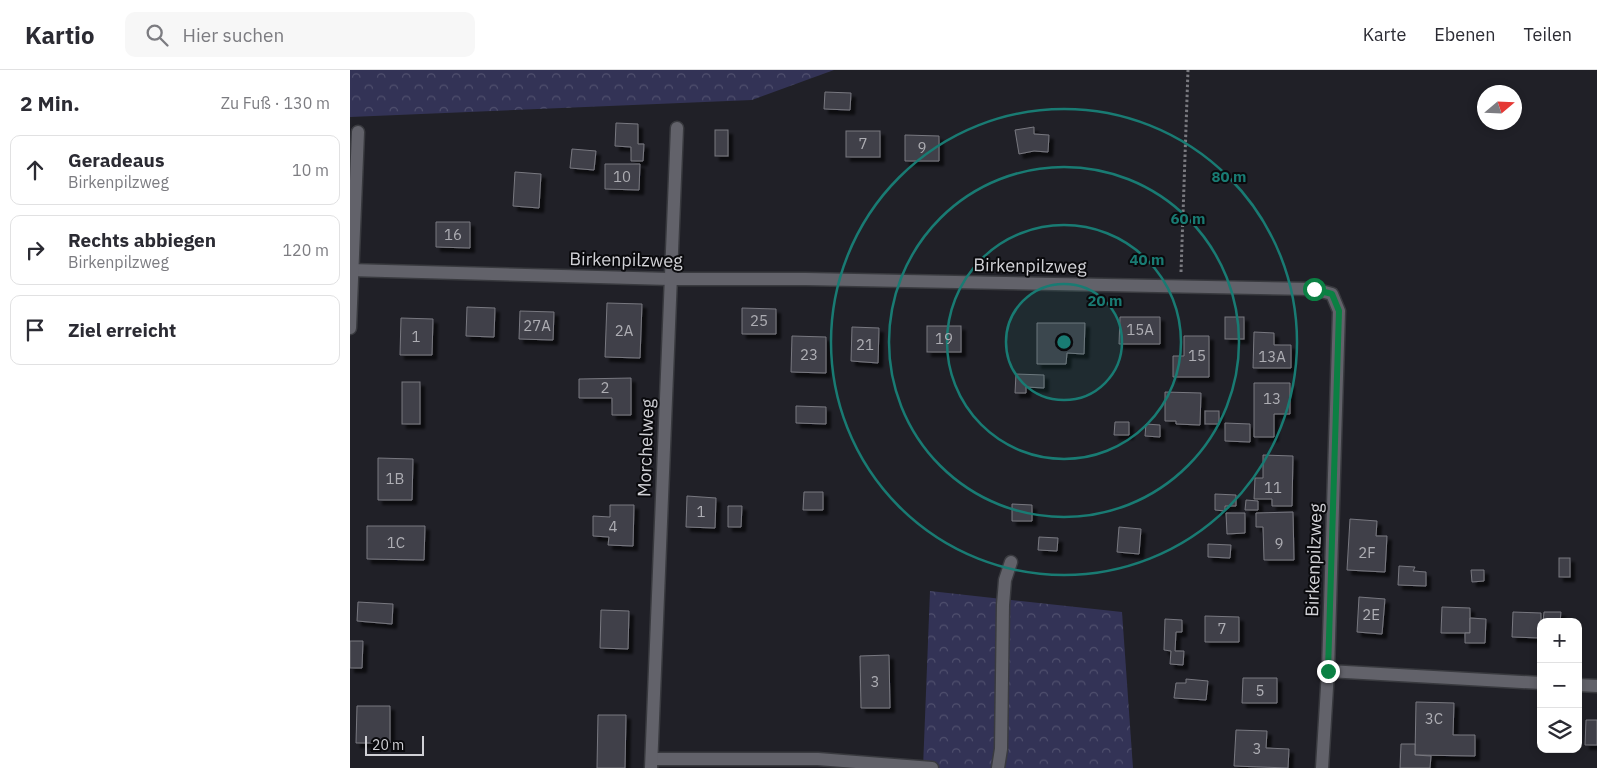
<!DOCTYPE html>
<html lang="de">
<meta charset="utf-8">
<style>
body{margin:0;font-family:"IBM Plex Sans",sans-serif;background:#f7f7f7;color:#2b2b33}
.controls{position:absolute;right:15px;bottom:15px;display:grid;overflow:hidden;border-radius:10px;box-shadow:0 2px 8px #0003}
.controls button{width:45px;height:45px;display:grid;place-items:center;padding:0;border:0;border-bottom:1px solid #e1e1e2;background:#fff;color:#2b2b33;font:25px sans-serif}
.compass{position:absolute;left:1127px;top:15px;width:45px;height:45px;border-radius:50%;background:#fff;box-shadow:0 2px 8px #0003;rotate:71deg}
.scale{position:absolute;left:15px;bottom:12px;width:59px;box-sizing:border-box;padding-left:5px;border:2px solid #d1d1d6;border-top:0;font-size:14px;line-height:18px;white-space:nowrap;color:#d1d1d6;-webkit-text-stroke:4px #0a0a0d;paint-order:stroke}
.stop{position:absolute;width:15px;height:15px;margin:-11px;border:4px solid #0b8043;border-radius:50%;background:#fff}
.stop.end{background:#0b8043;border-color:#fff;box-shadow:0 1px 5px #0008}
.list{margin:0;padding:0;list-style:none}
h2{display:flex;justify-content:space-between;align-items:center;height:65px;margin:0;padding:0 20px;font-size:21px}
h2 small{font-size:16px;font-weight:400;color:#7c7c81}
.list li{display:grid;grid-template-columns:32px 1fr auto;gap:15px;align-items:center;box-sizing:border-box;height:70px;margin:0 10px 10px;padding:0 10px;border:1px solid #e1e1e2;border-radius:10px}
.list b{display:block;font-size:19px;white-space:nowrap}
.list p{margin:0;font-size:16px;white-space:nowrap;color:#7c7c81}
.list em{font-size:16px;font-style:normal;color:#7c7c81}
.icon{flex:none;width:28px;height:28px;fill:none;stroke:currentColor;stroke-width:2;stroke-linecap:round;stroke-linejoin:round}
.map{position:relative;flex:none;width:1247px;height:698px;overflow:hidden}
header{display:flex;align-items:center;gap:30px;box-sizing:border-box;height:70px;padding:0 25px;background:#fff;border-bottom:1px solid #e1e1e2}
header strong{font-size:24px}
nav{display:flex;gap:28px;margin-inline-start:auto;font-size:18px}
.search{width:350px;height:45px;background:#f7f7f7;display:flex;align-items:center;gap:12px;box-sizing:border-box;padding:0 18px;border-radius:10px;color:#7c7c81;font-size:19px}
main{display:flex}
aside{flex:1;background:#fff}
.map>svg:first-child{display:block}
.forest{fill:url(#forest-crowns)}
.building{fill:#414149;stroke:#787880;filter:url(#shadow)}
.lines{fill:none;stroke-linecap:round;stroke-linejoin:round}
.minor-casing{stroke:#393a3f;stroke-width:15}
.path{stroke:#7a7a80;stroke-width:3;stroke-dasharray:2.5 2.5;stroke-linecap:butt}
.minor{stroke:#62626a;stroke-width:12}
.route{stroke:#0b8043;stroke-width:6}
.ring{fill:none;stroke:#197b73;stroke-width:2.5}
.labels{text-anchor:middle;stroke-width:4;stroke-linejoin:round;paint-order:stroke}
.number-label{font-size:15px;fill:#adadb3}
.street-label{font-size:18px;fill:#d1d1d6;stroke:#0a0a0d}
.centre{fill:#197b73;stroke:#0a0a0d;stroke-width:2.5}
.ring-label{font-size:15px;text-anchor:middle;font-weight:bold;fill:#197b73;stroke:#0a0a0d;stroke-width:4;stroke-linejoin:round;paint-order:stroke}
</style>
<header>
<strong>Kartio</strong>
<div class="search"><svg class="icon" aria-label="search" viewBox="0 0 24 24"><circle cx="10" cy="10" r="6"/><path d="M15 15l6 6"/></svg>Hier suchen</div>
<nav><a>Karte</a><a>Ebenen</a><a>Teilen</a></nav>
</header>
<main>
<aside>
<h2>2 Min.<small>Zu Fuß · 130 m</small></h2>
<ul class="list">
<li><svg class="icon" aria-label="ahead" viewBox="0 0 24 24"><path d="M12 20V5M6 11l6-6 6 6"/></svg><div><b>Geradeaus</b><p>Birkenpilzweg</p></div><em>10 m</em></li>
<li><svg class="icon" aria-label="right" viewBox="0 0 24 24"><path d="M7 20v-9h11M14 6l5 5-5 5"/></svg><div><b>Rechts abbiegen</b><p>Birkenpilzweg</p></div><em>120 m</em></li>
<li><svg class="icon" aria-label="arrive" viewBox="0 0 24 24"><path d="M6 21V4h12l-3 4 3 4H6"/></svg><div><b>Ziel erreicht</b></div></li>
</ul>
</aside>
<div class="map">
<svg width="1247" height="698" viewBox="0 0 1247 698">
<defs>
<pattern id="forest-crowns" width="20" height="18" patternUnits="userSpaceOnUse" patternTransform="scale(1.25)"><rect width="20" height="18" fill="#333356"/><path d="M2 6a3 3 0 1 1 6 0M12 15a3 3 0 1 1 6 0" fill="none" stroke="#50506e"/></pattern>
<filter id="shadow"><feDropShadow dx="4.5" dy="4.5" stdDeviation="1" flood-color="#0009"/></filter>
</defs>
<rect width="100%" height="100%" fill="#202027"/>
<!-- forest -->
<g class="forest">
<polygon points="0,0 484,0 402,30 0,47"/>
<polygon points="580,521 772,542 783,698 573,698"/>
</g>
<!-- building -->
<g class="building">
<polygon points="475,22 501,23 500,40 474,39"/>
<polygon points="266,53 288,54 288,74 294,74 293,91 281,91 281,77 265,76"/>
<polygon points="684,57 684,64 699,65 698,82 684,81 669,84 665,60"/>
<rect x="365" y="60" width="13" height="26"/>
<rect x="496" y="61" width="34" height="26"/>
<polygon points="555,65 589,66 589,91 555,91"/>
<polygon points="222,79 246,81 244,100 220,98"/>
<polygon points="255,94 290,94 289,120 255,119"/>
<polygon points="165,102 191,104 189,138 163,136"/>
<polygon points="86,152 120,152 120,178 86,177"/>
<polygon points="257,233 292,234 290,288 255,287"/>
<polygon points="117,237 145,238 144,267 116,266"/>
<polygon points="392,238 426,239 426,264 392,264"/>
<polygon points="170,241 204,242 203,270 169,269"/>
<polygon points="770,247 810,247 810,274 769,274"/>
<rect x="875" y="247" width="19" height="22"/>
<polygon points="51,248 83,249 82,285 50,285"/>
<polygon points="687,253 735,253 734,284 717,283 716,294 687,294"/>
<rect x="577" y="256" width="34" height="26"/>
<polygon points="502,257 529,258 528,293 501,291"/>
<polygon points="904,262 924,263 924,275 941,275 941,298 903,298"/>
<polygon points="442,266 476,267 476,303 441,302"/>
<polygon points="834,266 859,266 859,307 823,307 823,286 834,286"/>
<polygon points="666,304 694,305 694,318 676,317 676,323 665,323"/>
<polygon points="281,308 281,345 262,345 262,328 229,328 229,309"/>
<rect x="52" y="312" width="18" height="42"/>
<polygon points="904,313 940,313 940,344 924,344 924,367 904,367"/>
<polygon points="815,322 851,323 850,355 826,354 826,351 815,351"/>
<polygon points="446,336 476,337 476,354 446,353"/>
<rect x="855" y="341" width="14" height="13"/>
<polygon points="765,352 779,352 779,365 764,365"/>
<polygon points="875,353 900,354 900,372 875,371"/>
<polygon points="796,354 810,355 810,367 795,366"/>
<polygon points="913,385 943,386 942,436 922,436 922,429 904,429 905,408 913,408"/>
<polygon points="28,388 63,389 62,430 28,430"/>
<polygon points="454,422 473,422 473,440 453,440"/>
<polygon points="865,424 886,425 886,436 875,436 875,441 865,440"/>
<polygon points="337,426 366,428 365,458 336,457"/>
<polygon points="896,430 908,431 908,440 895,440"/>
<polygon points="662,434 682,435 682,451 662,451"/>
<polygon points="260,435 284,435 283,476 258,475 259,467 243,466 243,446 260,447"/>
<polygon points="378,436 392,436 391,457 378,457"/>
<polygon points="943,442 944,490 914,490 913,457 906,457 906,443"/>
<polygon points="876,443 895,443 895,463 877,464"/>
<polygon points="1000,449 1027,451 1026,466 1037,466 1035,502 997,500"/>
<polygon points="17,456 75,456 74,490 17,489"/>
<polygon points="769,457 791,459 789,484 767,482"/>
<polygon points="689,467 708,468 707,481 688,480"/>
<polygon points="858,474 881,475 880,488 858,487"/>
<rect x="1209" y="488" width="11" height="19"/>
<polygon points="1049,496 1065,497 1063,501 1076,502 1076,516 1048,515"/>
<polygon points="1121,500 1134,500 1134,511 1122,512"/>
<polygon points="1009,527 1035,529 1032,564 1007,562"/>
<polygon points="8,532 43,534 42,554 7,551"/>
<polygon points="1092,537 1120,538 1120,563 1091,563"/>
<polygon points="251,540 279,541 278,579 250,578"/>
<polygon points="1163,542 1191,543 1191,568 1162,567"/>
<polygon points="1194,542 1211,542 1210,552 1193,552"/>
<polygon points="855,546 889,547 889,572 855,572"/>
<polygon points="1120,548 1136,549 1135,573 1115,573 1115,563 1120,563"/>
<polygon points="815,549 832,550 832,562 826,562 825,581 834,581 833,595 820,594 821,581 814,580"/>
<polygon points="0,571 13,571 12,598 0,598"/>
<polygon points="539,585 540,638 511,638 510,586"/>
<polygon points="893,608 927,608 927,633 892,633"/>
<polygon points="836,609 858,611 856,630 824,628 826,613 836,613"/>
<polygon points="1066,632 1104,633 1103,665 1125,665 1125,686 1065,685"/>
<polygon points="7,636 40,636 40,673 6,673"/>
<polygon points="248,645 276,645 275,698 247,698"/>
<polygon points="1236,650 1247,650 1247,675 1235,675"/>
<polygon points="886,660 917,661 916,678 939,679 938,698 884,696"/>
<polygon points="1051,674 1065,674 1065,685 1081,686 1080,698 1050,698"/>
</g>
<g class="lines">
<!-- minor casing -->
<g class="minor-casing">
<g id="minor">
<polyline points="0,200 320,209 456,209 964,219 982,224 989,241 978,601 1191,613"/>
<polyline points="0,258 8,62"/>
<polyline points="1228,615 1247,616"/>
<polyline points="302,689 468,689 582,698"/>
<polyline points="301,698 327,58"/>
<polyline points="648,698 651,679 653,535 655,510 661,492"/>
<polyline points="972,698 978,601"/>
</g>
</g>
<!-- path -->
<polyline class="path" points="831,202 838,0"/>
<!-- minor -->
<use href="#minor" class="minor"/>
</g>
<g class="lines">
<!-- route -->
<polyline class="route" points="964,219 982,224 989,241 978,601"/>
</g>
<!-- distance rings -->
<circle cx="714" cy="272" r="58" fill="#197b73" fill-opacity=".12"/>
<g class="ring">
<circle cx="714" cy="272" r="58"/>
<circle cx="714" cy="272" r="117"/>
<circle cx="714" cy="272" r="175"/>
<circle cx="714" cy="272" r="233"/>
</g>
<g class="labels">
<!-- number labels -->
<g class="number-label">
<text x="513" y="79">7</text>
<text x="572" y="83">9</text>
<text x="272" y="112">10</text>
<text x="103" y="170">16</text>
<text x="409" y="256">25</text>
<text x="187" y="261">27A</text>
<text x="790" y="265">15A</text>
<text x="274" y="266">2A</text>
<text x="66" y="272">1</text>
<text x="594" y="274">19</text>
<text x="515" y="280">21</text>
<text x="459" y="290">23</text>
<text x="847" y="291">15</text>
<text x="922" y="292">13A</text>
<text x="255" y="323">2</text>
<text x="922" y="334">13</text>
<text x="45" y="414">1B</text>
<text x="923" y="423">11</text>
<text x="351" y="447">1</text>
<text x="263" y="462">4</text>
<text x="46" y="478">1C</text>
<text x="929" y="479">9</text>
<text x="1017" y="488">2F</text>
<text x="1021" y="550">2E</text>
<text x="872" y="564">7</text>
<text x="525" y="617">3</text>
<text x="910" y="626">5</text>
<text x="1084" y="654">3C</text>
<text x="907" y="684">3</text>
</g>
<!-- street labels -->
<g class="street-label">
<text transform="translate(276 190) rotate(1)" y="6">Birkenpilzweg</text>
<text transform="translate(680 196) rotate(1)" y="6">Birkenpilzweg</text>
<text transform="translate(296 378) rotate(-88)" y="6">Morchelweg</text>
<text transform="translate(964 490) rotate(-88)" y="6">Birkenpilzweg</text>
</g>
</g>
<circle cx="714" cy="272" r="8" class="centre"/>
<g class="ring-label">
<text x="879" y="112">80 m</text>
<text x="838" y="154">60 m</text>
<text x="797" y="195">40 m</text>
<text x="755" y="236">20 m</text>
</g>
</svg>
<div class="controls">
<button>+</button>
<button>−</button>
<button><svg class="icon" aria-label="layers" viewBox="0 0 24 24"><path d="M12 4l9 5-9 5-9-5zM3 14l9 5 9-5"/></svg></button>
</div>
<svg class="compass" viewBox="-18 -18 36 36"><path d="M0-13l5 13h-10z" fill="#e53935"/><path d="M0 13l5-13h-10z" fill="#7c7c81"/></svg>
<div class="scale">20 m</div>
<div class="stop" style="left:964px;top:219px"></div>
<div class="stop end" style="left:978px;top:601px"></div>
</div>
</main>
